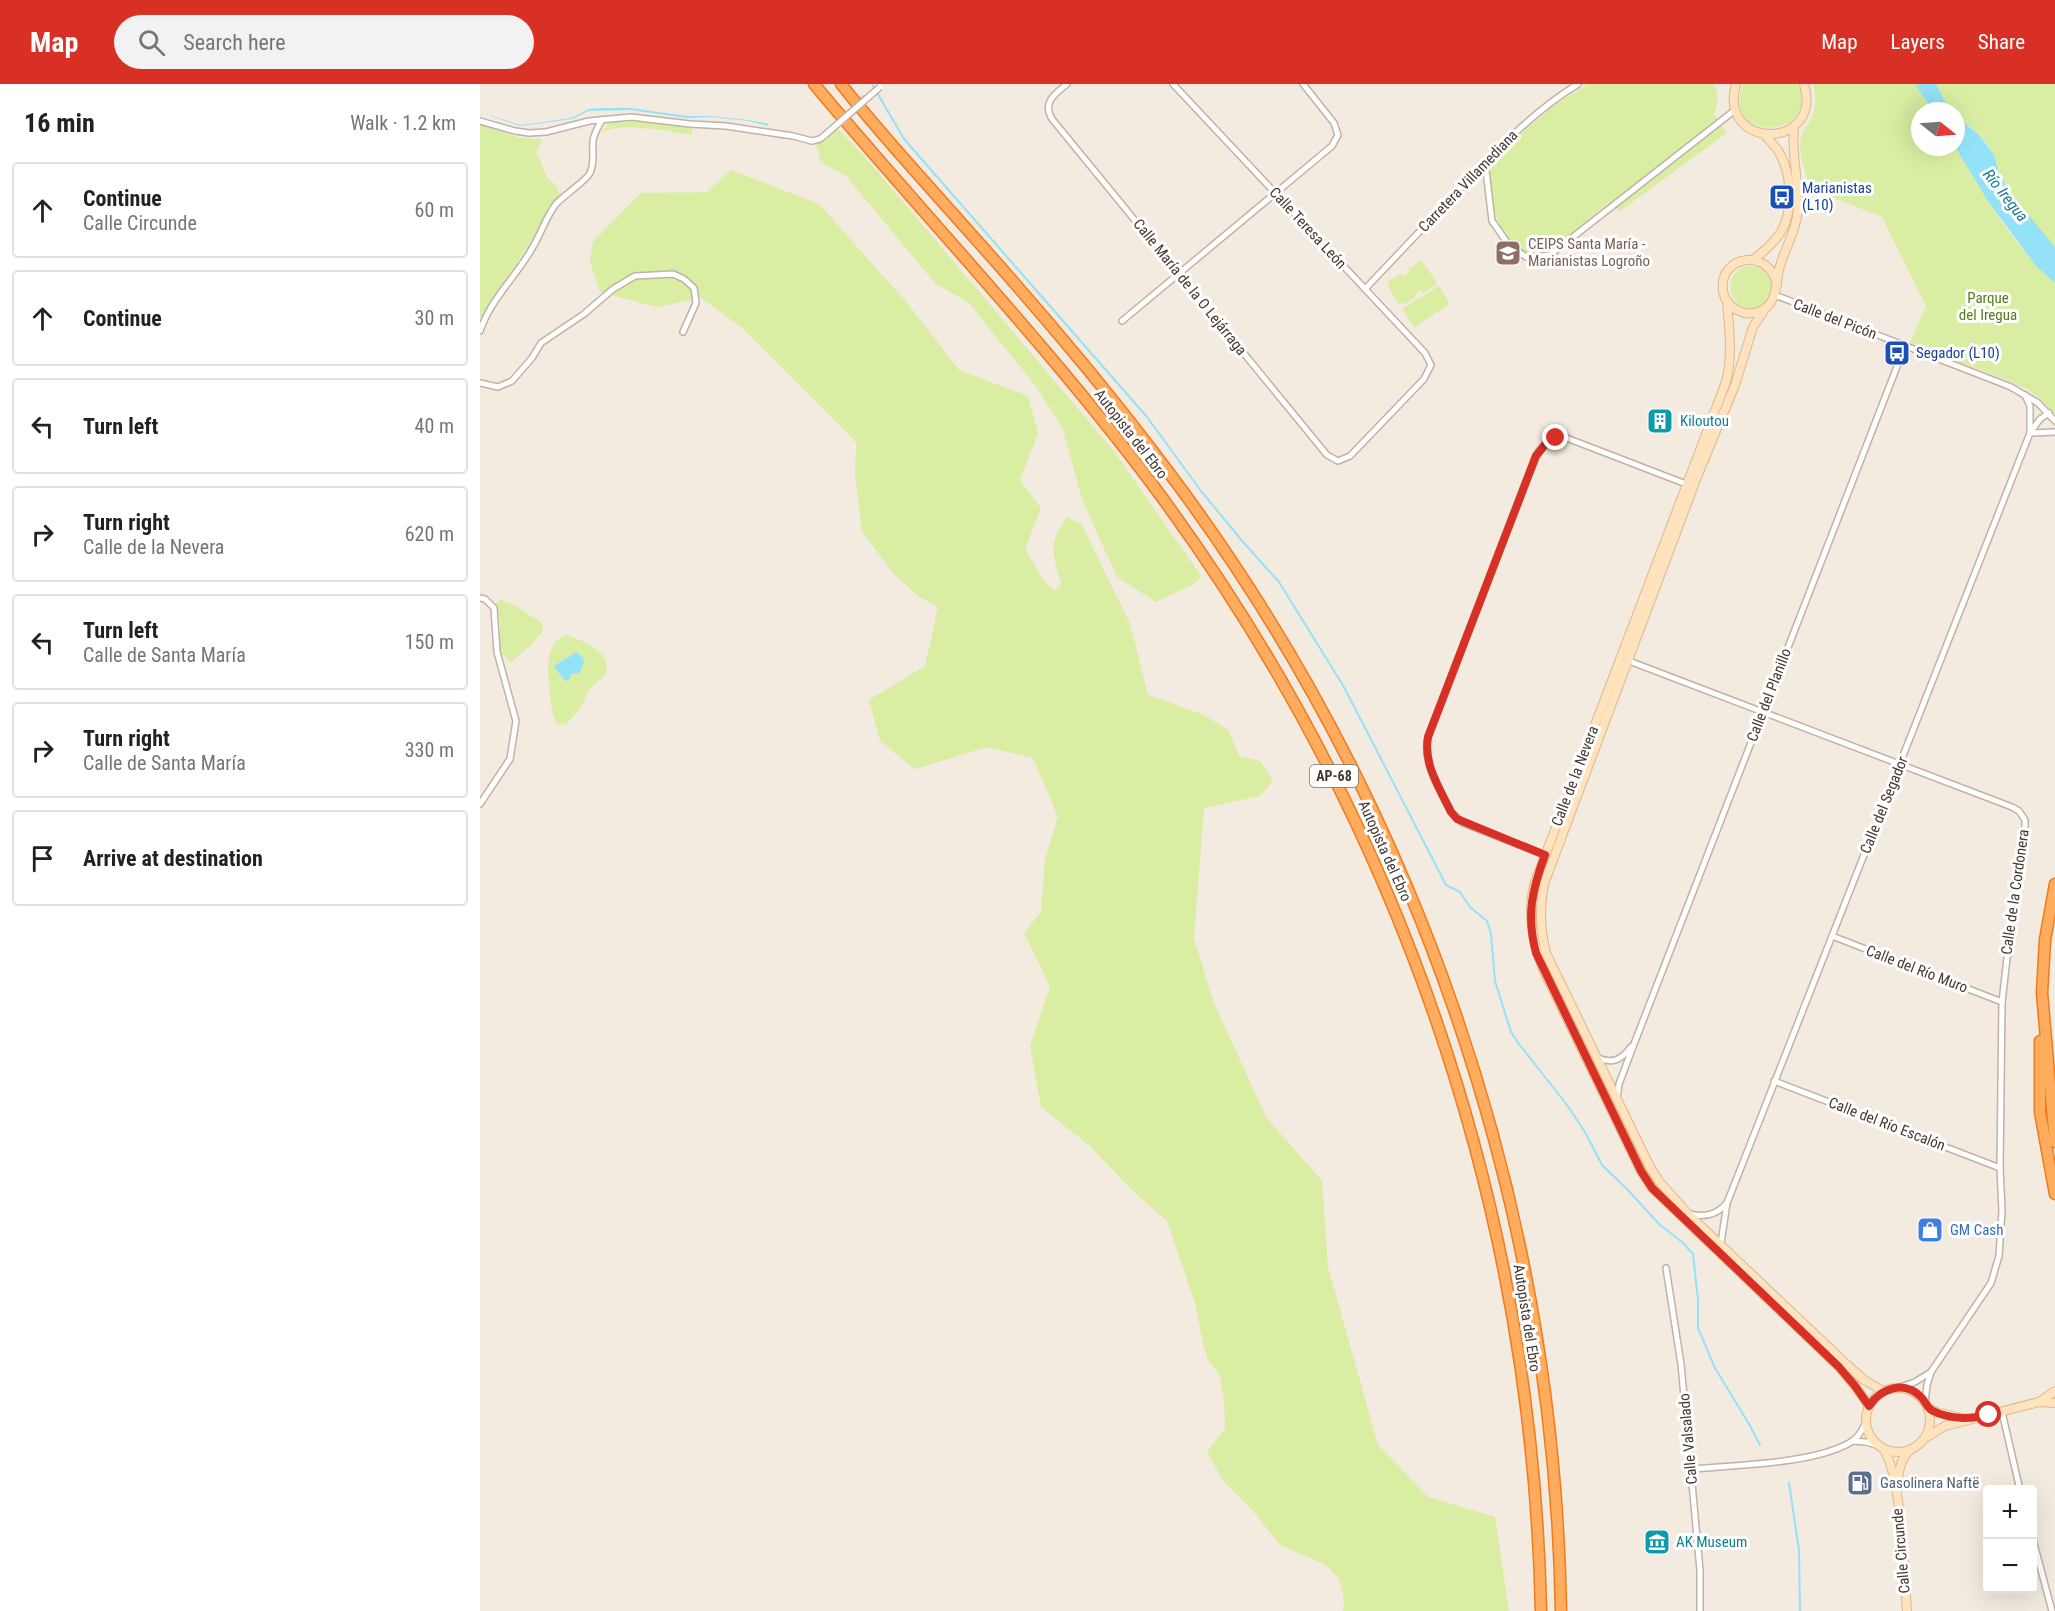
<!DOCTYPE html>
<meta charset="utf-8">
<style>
body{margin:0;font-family:"Roboto Condensed",sans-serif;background:#f2f2f2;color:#202124}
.controls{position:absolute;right:18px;bottom:18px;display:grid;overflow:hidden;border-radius:6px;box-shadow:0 6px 24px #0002}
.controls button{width:54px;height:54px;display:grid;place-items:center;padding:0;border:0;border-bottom:2px solid #e0e0e0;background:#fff;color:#202124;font:30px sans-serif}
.compass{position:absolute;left:1431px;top:18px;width:54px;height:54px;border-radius:50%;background:#fff;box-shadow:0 6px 24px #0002;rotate:107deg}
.stop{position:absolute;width:18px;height:18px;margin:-14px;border:4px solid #d93025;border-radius:50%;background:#fff}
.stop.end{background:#d93025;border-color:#fff;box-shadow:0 2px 6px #0008}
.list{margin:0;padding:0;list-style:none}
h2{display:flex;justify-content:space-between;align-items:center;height:78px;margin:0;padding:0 24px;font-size:26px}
h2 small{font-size:20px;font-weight:400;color:#757577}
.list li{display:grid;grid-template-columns:39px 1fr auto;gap:18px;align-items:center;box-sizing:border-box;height:96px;margin:0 12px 12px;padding:0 12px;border:2px solid #e0e0e0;border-radius:6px}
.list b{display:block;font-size:22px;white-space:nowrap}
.list p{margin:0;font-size:20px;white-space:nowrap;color:#757577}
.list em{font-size:20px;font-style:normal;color:#757577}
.icon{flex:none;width:33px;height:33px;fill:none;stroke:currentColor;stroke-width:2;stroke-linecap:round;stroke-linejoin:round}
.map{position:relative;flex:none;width:1575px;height:1527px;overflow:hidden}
header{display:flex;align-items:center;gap:36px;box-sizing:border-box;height:84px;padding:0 30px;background:#d93025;color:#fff}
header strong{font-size:28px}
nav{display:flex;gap:33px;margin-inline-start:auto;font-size:21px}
.search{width:420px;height:54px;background:#f2f2f2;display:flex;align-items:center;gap:15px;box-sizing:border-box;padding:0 21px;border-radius:33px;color:#757577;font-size:22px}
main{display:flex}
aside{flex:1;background:#fff}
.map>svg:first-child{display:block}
.green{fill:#d9eda3}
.water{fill:#94e2f8}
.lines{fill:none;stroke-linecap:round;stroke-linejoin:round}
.stream{stroke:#94e2f8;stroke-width:2}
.highway-tunnel{stroke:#d0c7bd;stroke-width:10;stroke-dasharray:10 5;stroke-linecap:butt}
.street-casing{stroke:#c1b2a5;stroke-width:8}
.secondary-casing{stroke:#dbb88c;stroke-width:10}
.highway-casing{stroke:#ef7b1e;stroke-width:13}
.street{stroke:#fff;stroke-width:5}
.secondary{stroke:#ffe3be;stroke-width:8}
.highway{stroke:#ffac5f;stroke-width:10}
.street-bridge-casing{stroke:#c1b2a5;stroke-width:8;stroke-linecap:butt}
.street-bridge{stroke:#fff;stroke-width:5}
.route{stroke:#d93025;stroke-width:8}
.labels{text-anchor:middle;stroke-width:6;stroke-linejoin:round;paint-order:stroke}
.shield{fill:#fff;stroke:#7c746f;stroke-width:1.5}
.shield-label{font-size:14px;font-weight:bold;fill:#443931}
.street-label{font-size:15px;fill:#443931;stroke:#fff}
.transit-label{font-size:15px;fill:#164399;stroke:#fff;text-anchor:start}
.education-label{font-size:15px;fill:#785e54;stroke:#fff;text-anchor:start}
.park-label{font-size:15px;fill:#537c1f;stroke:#fff}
.culture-label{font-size:15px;fill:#0d838f;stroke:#fff;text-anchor:start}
.shop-label{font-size:15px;fill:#366cbe;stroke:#fff;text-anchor:start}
.service-label{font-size:15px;fill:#4e5e75;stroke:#fff;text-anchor:start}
.water-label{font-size:16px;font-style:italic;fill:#1c7b99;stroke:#fff}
</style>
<header>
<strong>Map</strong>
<div class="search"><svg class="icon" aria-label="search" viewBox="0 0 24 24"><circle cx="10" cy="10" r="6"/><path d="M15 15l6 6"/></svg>Search here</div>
<nav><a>Map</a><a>Layers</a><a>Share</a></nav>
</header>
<main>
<aside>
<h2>16 min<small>Walk · 1.2 km</small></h2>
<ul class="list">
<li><svg class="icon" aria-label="ahead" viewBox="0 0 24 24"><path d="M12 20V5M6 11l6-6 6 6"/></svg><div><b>Continue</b><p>Calle Circunde</p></div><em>60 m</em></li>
<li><svg class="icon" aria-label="ahead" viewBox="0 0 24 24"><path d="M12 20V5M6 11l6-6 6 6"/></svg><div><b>Continue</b></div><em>30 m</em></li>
<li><svg class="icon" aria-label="left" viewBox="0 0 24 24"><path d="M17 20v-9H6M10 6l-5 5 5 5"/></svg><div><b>Turn left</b></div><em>40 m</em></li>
<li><svg class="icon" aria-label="right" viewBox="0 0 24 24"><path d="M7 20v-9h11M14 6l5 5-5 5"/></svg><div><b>Turn right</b><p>Calle de la Nevera</p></div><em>620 m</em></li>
<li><svg class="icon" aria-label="left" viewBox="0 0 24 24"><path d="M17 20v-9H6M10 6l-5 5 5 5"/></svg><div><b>Turn left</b><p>Calle de Santa María</p></div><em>150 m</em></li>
<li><svg class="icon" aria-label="right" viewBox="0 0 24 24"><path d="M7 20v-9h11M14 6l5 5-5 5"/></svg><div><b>Turn right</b><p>Calle de Santa María</p></div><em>330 m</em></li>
<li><svg class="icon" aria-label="arrive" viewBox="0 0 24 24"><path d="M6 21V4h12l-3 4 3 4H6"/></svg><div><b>Arrive at destination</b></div></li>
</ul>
</aside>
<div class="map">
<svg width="1575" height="1527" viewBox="0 0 1575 1527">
<rect width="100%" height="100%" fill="#f3eae0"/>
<!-- green -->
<g class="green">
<path d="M1108 0H1234C1239 9 1238 22 1234 30L1247 49 1140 127 1129 118C1116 128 1076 166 1063 169 1056 170 1047 170 1041 167 1017 155 1001 94 1015 72L1076 20Z"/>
<path d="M1263 0H1318C1342 56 1240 60 1263 0Z"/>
<path d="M1333 0H1435L1438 2 1453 27H1440V63H1475C1504 111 1533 162 1575 199V330L1559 314 1547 305 1527 296 1430 259 1446 222 1402 133 1330 104C1325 87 1318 71 1321 53 1323 47 1327 42 1330 37 1336 24 1337 13 1333 0Z"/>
<path d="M1456 0H1575V163C1560 149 1527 109 1519 90 1516 84 1516 78 1514 72 1507 55 1490 43 1476 32V27H1470Z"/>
<path d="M136 38H170L213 44 211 51C189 48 139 36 120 50L129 39Z"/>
<path d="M0 40 39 54 62 55 56 70C67 83 60 91 76 101L80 112 2 233H0Z"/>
<polygon points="357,44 385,73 633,366 722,493 710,502 676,518 637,493 602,415 582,343 555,301 489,219 455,199 371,98 366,92 341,78 336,60 347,54"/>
<path d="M251 86 339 120 428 220 479 286 548 312 558 349 540 396 561 424 545 465 564 497 574 507 581 500C573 470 567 459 588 433L602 441 650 540 668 611 722 630 748 646 759 672 780 677 793 697 780 712 724 724 714 855 734 919 786 1033 842 1097 848 1183 898 1361 948 1413 1015 1433 1029 1527H863L864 1516 859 1494 844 1480 800 1461 773 1427 744 1398 727 1368 745 1344 744 1315 740 1292 728 1276 723 1259 715 1219 687 1137 653 1107 611 1063 561 1023 550 962 570 902 544 849 561 828 565 775 578 733 553 674 507 663 435 685 400 657 389 616 445 582 458 523 438 512 415 491 382 448 375 391 376 358 261 243 221 214 177 223 120 208 110 178 113 158 161 109 227 108Z"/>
<polygon points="941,176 956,197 956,201 943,209 941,206 934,211 935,214 922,221 921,219 919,220 908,202 909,201 908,198 921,190 923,192 930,188 929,185"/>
<circle cx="1271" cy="203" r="21"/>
<polygon points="959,202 970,220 934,243 922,225"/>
<path d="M21 516 34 521 62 539 63 547 51 561 31 578 19 567C19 552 23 533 15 521Z"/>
<path d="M86 551C100 555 135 569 125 590 122 596 113 600 109 606 106 610 105 615 103 619 98 627 92 634 85 641L77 640C71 629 71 619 70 607 68 589 64 558 86 551Z"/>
</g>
<!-- water -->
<g class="water">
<polygon points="1435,0 1456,0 1470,27 1453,27"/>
<polygon points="122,24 150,24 207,32 229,32 269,36 289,40 288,42 269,37 229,33 207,34 150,26 109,27 92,35 40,42 0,28 41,41 91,34 109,25"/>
<polygon points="1476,32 1498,50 1504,57 1514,71 1519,90 1532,111 1575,163 1575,199 1556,182 1508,117 1475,63"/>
<polygon points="96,568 103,574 104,579 99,589 91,590 90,595 85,597 74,582"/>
</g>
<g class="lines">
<!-- stream -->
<g class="stream">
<polyline points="392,0 424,55 667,333 721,407 764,459 799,498 864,603 966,801 980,808 990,823 1007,837 1011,850 1015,897 1031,948 1039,960 1087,1021 1105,1048 1122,1081 1146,1104 1180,1141 1202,1158 1213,1170 1218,1216 1218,1244 1235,1284 1269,1340 1280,1361"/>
<polyline points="1309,1399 1319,1466 1320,1527"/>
</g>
<!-- highway-tunnel -->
<polyline class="highway-tunnel" points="379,14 384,21"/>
<!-- street casing -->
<g class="street-casing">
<g id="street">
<path d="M587 0C575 10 562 18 572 35L847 371 858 377 870 372 944 295 951 281 945 269 693 0"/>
<polyline points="0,37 35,47 49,49 66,48 109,37 151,33 210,40 246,42 313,52 332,57 340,55 345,51"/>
<polyline points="1005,78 1012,137 1015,141 1028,160 1046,173 1070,171 1255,26"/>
<path d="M885 205C916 172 947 140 978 107 1015 68 1052 28 1098 0"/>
<polyline points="1295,211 1531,303 1558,319 1575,337"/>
<polyline points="642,237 852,62 858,51 854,39 823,0"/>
<path d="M0 247C11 214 38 191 54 161 62 147 66 133 76 120 84 111 106 97 110 89 115 79 112 67 113 57 114 49 118 43 122 36"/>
<polyline points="0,299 18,303 32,297 52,274 61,259 104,230 133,205 155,192 193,190 204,195 214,204 216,219 203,248"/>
<polyline points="1545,311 1550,322 1550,349 1575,348"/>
<polyline points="0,514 5,515 14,524 17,568 36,637 30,675 0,720"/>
<polyline points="1149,577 1532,723 1539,727 1545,736 1545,749 1537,787 1522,918 1520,1084 1522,1127 1519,1172 1511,1199 1451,1288 1447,1301 1445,1319"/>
<path d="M1065 771 983 739 971 728C960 705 942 680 948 653L1056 371C1063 360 1070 355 1084 353L1206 400"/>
<polyline points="1352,852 1522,918"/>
<path d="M1118 974C1133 980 1141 976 1151 963"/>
<polyline points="1294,997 1520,1084"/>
<polyline points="1137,1015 1139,1000 1154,960 1425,262"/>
<path d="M1208 1130C1224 1133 1235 1132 1246 1120"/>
<polyline points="1241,1159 1247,1119 1550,349 1560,335 1569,329"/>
<polyline points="1186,1184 1201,1280 1220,1486 1220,1527"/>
<polyline points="1417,1304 1435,1298 1451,1288"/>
<polyline points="1522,1328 1540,1406"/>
<polyline points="1372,1357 1386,1358 1399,1362"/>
<path d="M1211 1385C1254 1381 1335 1380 1371 1358 1377 1354 1382 1347 1385 1340"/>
<polyline points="1552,1452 1572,1527"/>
</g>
</g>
<!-- secondary casing -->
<g class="secondary-casing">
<g id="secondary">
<path d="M1256 0C1237 67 1344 66 1324 0"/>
<path d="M1273 176C1280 170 1288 164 1294 157 1315 135 1313 93 1299 68 1295 62 1289 56 1284 50"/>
<path d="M1297 201C1290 163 1238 171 1243 207 1244 216 1251 224 1259 227 1265 230 1272 230 1278 228 1299 221 1295 199 1300 182 1306 162 1317 145 1318 124 1319 96 1311 71 1314 42"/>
<path d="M1247 217C1249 244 1253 271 1246 298L1055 798C1047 828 1052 856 1063 885L1161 1087 1172 1104 1359 1283 1375 1302 1389 1322"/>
<path d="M1285 225 1273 243 1255 301 1217 393 1064 800C1059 824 1060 845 1066 869L1170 1083 1179 1097 1208 1130 1364 1278 1384 1296 1403 1307"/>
<circle cx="1418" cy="1336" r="32"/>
<polyline points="1559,1318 1575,1307"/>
<polyline points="1448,1324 1456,1328 1485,1335"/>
<polyline points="1447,1353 1465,1342 1559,1318 1575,1319"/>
<path d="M1404 1366C1422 1393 1424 1491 1427 1527"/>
<path d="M1417 1400C1419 1388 1420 1375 1430 1366"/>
</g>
</g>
<!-- highway casing -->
<g class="highway-casing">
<g id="highway">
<path d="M334 0C446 134 567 260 672 400 917 729 1052 1117 1061 1527"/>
<path d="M361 0C402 52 448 101 492 151 560 227 626 304 687 386 934 714 1074 1116 1081 1527"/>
<polyline points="1575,800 1565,856 1562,909 1575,1058"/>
<polyline points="1560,957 1560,1028 1575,1110"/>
</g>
</g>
<!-- street -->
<use href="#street" class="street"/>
<!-- secondary -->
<use href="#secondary" class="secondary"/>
<!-- highway -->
<use href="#highway" class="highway"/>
<!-- street-bridge casing -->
<g class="street-bridge-casing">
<polyline id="street-bridge" points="345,51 400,3"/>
</g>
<!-- street-bridge -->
<use href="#street-bridge" class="street-bridge"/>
</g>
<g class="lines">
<!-- route -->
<path class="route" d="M1076 354 1068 357 1056 372 948 653C943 680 960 705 971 728L977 735 1065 771C1052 806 1046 831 1056 869L1161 1087 1172 1104 1359 1283 1375 1302 1389 1322C1401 1304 1424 1296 1441 1313 1446 1318 1447 1324 1453 1327 1472 1336 1490 1335 1509 1331"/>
</g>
<!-- icons -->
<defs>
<g id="bus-square" transform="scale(1.35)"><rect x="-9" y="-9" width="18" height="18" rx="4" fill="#1a4fb4" stroke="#fff"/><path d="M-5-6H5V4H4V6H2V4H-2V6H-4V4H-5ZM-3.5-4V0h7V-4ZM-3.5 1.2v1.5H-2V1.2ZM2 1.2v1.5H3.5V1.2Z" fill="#fff"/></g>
<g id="university-square" transform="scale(1.35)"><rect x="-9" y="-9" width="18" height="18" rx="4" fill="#8d6e63" stroke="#fff"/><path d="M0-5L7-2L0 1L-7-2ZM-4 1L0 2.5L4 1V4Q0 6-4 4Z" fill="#fff"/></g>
<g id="building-square" transform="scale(1.35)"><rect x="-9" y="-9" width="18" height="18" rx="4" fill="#0f9aa8" stroke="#fff"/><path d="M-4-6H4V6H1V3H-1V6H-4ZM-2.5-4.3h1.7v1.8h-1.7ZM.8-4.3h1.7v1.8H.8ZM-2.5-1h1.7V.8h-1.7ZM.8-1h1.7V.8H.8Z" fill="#fff"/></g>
<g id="shop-square" transform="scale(1.35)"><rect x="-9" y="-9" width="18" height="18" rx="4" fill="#3f7fe0" stroke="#fff"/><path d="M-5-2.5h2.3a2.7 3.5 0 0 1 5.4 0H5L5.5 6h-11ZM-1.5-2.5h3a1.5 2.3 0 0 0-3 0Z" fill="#fff"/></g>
<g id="fuel-square" transform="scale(1.35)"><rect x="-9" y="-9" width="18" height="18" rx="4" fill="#5c6f8a" stroke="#fff"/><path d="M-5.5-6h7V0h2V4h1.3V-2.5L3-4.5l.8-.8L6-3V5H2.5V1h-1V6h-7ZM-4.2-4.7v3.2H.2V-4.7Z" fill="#fff"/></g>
<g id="museum-square" transform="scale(1.35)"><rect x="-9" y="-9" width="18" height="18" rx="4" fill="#0f9aa8" stroke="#fff"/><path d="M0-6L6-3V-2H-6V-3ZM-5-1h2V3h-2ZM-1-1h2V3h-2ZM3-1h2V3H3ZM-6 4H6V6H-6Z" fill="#fff"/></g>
</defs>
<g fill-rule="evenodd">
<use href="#bus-square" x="1302" y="113"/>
<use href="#university-square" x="1028" y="169"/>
<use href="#bus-square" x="1417" y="269"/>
<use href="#building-square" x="1180" y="337"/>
<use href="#shop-square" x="1450" y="1146"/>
<use href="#fuel-square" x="1380" y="1399"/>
<use href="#museum-square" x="1177" y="1458"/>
</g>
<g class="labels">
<!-- shield labels -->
<rect class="shield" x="830" y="681" width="48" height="22" rx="4.5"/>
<g class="shield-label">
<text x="854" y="697">AP-68</text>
</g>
<!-- street labels -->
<g class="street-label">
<text transform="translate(988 97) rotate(-46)" y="5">Carretera Villamediana</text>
<text transform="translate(828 144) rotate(47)" y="5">Calle Teresa León</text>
<text transform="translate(710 203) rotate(51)" y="5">Calle María de la O Lejárraga</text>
<text transform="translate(1355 235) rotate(21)" y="5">Calle del Picón</text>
<text transform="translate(651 350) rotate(52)" y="5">Autopista del Ebro</text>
<text transform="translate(1289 611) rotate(-69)" y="5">Calle del Planillo</text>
<text transform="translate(1095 692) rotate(-69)" y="5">Calle de la Nevera</text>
<text transform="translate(1404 721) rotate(-68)" y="5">Calle del Segador</text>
<text transform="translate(905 767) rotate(66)" y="5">Autopista del Ebro</text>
<text transform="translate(1535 808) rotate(-82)" y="5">Calle de la Cordonera</text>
<text transform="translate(1437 885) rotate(21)" y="5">Calle del Río Muro</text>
<text transform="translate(1407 1040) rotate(21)" y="5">Calle del Río Escalón</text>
<text transform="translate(1047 1234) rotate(81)" y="5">Autopista del Ebro</text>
<text transform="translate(1208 1355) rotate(-95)" y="5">Calle Valsalado</text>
<text transform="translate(1421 1467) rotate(-95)" y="5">Calle Circunde</text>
</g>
<!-- transit labels -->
<g class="transit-label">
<text x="1322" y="109">Marianistas<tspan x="1322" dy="17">(L10)</tspan></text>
<text x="1436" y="274">Segador (L10)</text>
</g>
<!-- education labels -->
<g class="education-label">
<text x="1048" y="165">CEIPS Santa María -<tspan x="1048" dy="17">Marianistas Logroño</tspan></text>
</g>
<!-- park labels -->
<g class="park-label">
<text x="1508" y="219">Parque<tspan x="1508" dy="17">del Iregua</tspan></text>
</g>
<!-- culture labels -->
<g class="culture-label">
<text x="1200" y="342">Kiloutou</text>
<text x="1196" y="1463">AK Museum</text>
</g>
<!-- shop labels -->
<g class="shop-label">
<text x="1470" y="1151">GM Cash</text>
</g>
<!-- service labels -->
<g class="service-label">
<text x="1400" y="1404">Gasolinera Naftë</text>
</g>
<!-- water labels -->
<g class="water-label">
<text transform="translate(1526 111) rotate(52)" y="6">Río Iregua</text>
</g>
</g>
</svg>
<div class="controls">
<button>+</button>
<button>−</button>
</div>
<svg class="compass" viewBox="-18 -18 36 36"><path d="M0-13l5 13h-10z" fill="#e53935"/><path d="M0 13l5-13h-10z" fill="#757577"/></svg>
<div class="stop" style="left:1509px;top:1331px"></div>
<div class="stop end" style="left:1076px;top:354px"></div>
</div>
</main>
